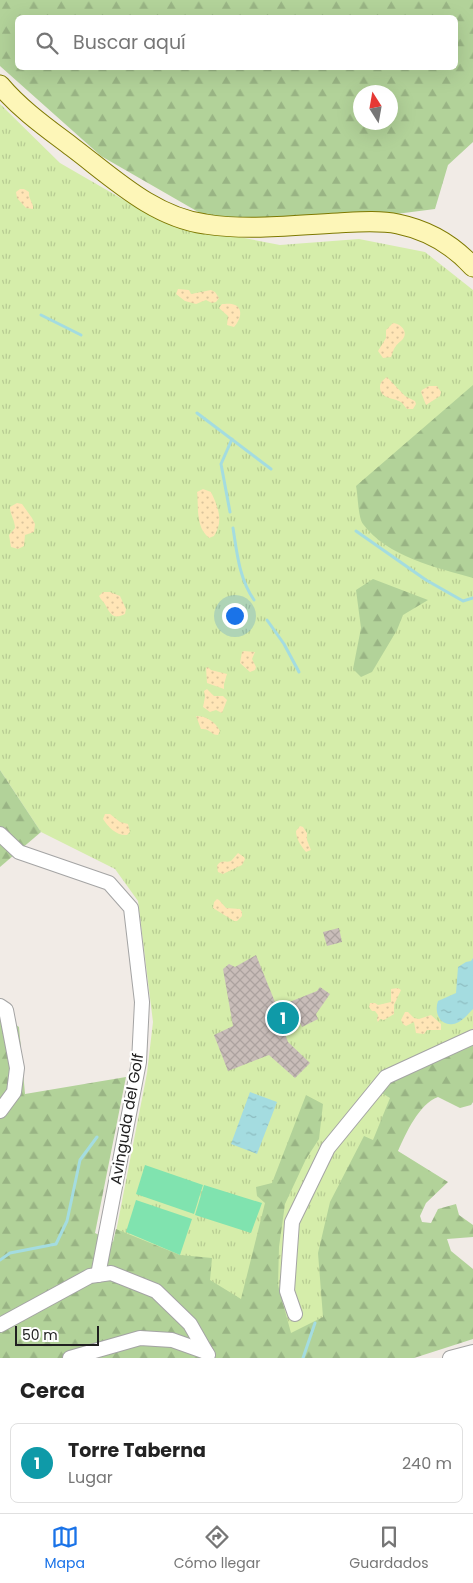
<!DOCTYPE html>
<html lang="es">
<meta charset="utf-8">
<style>
body{margin:0;font-family:Poppins,sans-serif;background:#f6f6f6;color:#222}
.compass{position:absolute;left:353px;top:85px;width:45px;height:45px;border-radius:50%;background:#fff;box-shadow:0 5px 20px #0002;rotate:349deg}
.scale{position:absolute;left:15px;bottom:12px;width:84px;box-sizing:border-box;padding-left:5px;border:2px solid #202020;border-top:0;font-size:14px;line-height:18px;white-space:nowrap;color:#202020;-webkit-text-stroke:4px #fff;paint-order:stroke}
.you{position:absolute;left:234px;top:615px;width:18px;height:18px;margin:-12px;border:4px solid #fff;border-radius:50%;background:#1a73e8;box-shadow:0 0 0 8px #1a73e833}
.badge{display:grid;place-items:center;width:32px;height:32px;border-radius:50%;background:#1a73e8;color:#fff;font-size:16px;font-weight:700}
.pin{position:absolute;translate:-50% -50%;border:2px solid #fff;box-shadow:0 1px 5px #0006}
.list{margin:0;padding:0;list-style:none}
h2{display:flex;justify-content:space-between;align-items:center;height:65px;margin:0;padding:0 20px;font-size:21px}
h2 small{font-size:16px;font-weight:400;color:#767676}
.list li{display:grid;grid-template-columns:32px 1fr auto;gap:15px;align-items:center;box-sizing:border-box;height:80px;margin:0 10px 10px;padding:0 10px;border:1px solid #e0e0e0;border-radius:8px}
.list b{display:block;font-size:19px;white-space:nowrap}
.list p{margin:0;font-size:16px;white-space:nowrap;color:#767676}
.list em{font-size:16px;font-style:normal;color:#767676}
.icon{flex:none;width:28px;height:28px;fill:none;stroke:currentColor;stroke-width:2;stroke-linecap:round;stroke-linejoin:round}
.map{position:relative;flex:none;width:473px;height:1358px;overflow:hidden}
.search{position:absolute;background:#fff;box-shadow:0 5px 20px #0002;left:15px;right:15px;top:15px;height:55px;display:flex;align-items:center;gap:12px;box-sizing:border-box;padding:0 18px;border-radius:8px;color:#767676;font-size:19px}
.sheet{height:155px;background:#fff}
nav{display:flex;justify-content:space-around;align-items:center;box-sizing:border-box;height:70px;border-top:1px solid #e0e0e0;background:#fff;font-size:14px;color:#767676}
nav a{display:grid;justify-items:center;gap:2px}
nav .on{color:#1a73e8}
.map>svg:first-child{display:block}
.grass{fill:url(#grass-tufts)}
.forest{fill:url(#forest-firs);fill-rule:evenodd}
.sand{fill:url(#sand-dots)}
.pitch{fill:#80e3af}
.water{fill:url(#water-ripples)}
.lines{fill:none;stroke-linecap:round;stroke-linejoin:round}
.stream{stroke:#a4dce0;stroke-width:3}
.building{fill:url(#building-cross-hatch)}
.minor-casing{stroke:#a4a4a4;stroke-width:16}
.secondary-casing{stroke:#7e7900;stroke-width:21}
.minor{stroke:#fff;stroke-width:14}
.secondary{stroke:#fdf6b8;stroke-width:19}
.labels{text-anchor:middle;stroke-width:4.5;stroke-linejoin:round;paint-order:stroke}
.street-label{font-size:15px;fill:#202020;stroke:#fff}
</style>
<div class="map">
<svg width="473" height="1358" viewBox="0 0 473 1358">
<defs>
<pattern id="grass-tufts" width="24" height="20" patternUnits="userSpaceOnUse" patternTransform="scale(1.25)"><rect width="24" height="20" fill="#d5edaa"/><path d="M3 7l-1-3M5 7V3M7 7l1-3M15 17l-1-3M17 17v-4M19 17l1-3" fill="none" stroke="#b7cb92"/></pattern>
<pattern id="forest-firs" width="22" height="20" patternUnits="userSpaceOnUse" patternTransform="scale(1.25)"><rect width="22" height="20" fill="#b2d299"/><path d="M5 1l3.5 6h-7zM16 11l3.5 6h-7z" fill="#99b484"/></pattern>
<pattern id="sand-dots" width="8" height="8" patternUnits="userSpaceOnUse" patternTransform="scale(1.25)"><rect width="8" height="8" fill="#ffe5b6"/><path d="M2 2h.1M6 6h.1" fill="none" stroke="#dac49c" stroke-width="1.8" stroke-linecap="round"/></pattern>
<pattern id="water-ripples" width="26" height="14" patternUnits="userSpaceOnUse" patternTransform="scale(1.25)"><rect width="26" height="14" fill="#a4dce0"/><path d="M2 4q2-2 4 0t4 0M15 11q2-2 4 0t4 0" fill="none" stroke="#8dbcc0"/></pattern>
<pattern id="building-cross-hatch" width="8" height="8" patternUnits="userSpaceOnUse" patternTransform="scale(1.25)"><rect width="8" height="8" fill="#c9bdb9"/><path d="M0 0l8 8M0 8l8-8" fill="none" stroke="#aca29f"/></pattern>
</defs>
<rect width="100%" height="100%" fill="#f1ebe6"/>
<!-- grass -->
<polygon class="grass" points="0,104 60,163 162,222 280,245 359,239 425,252 473,290 473,1046 406,1075 335,1317 288,1345 114,1242 147,1073 153,1022 138,901 115,869 41,832 0,770"/>
<!-- forest -->
<g class="forest">
<path d="M0 0H473V142L448 165 435 209 396 214 292 218 207 217 101 156 0 66ZM18 18H456V68H18ZM360 92H390V122H360Z"/>
<path d="M473 385V578C437 568 386 556 363 524 358 518 358 495 356 486Z"/>
<polygon points="373,579 428,600 403,615 397,630 372,672 361,677 353,669 361,628 356,590"/>
<polygon points="0,770 41,832 0,867"/>
<path d="M0 1014 19 1027 25 1094 126 1077 95 1233 113 1242 116 1229 180 1255 212 1258 210 1280 241 1299 265 1203 257 1196 256 1187 272 1183 306 1095 323 1104 319 1139 306 1159 285 1204 279 1247 278 1285 291 1333 323 1317 318 1253 330 1202 364 1136 373 1140 390 1098 380 1092 388 1078 473 1040V1102L471 1105 460 1108 438 1097C419 1104 406 1133 398 1151L448 1182 426 1203 420 1216 422 1222 431 1223 438 1209 456 1204 459 1215 473 1225V1237L447 1239 451 1251 473 1269V1339L414 1358H0Z"/>
</g>
<!-- sand -->
<g class="sand">
<path d="M20 189H24L29 192C28 199 34 203 33 209L26 208 17 198 16 192Z"/>
<polygon points="178,289 189,290 191,294 211,290 215,292 219,298 216,302 212,303 206,300 196,304 185,301 176,294"/>
<path d="M222 304C225 304 231 303 235 305 244 309 240 321 234 327L227 325 228 316 219 308Z"/>
<path d="M393 323C402 324 409 333 402 340 401 341 396 345 396 346 393 349 393 353 391 357L383 358 378 351 386 338V330Z"/>
<path d="M387 377 405 396 415 401 416 404 413 409H407C405 407 404 405 402 403 395 397 380 400 380 387 380 382 383 380 387 377Z"/>
<polygon points="429,386 437,386 441,392 440,396 426,405 421,392 422,390"/>
<path d="M203 489 211 492C218 507 224 521 214 536L209 538C195 526 199 508 197 492Z"/>
<path d="M17 503 22 504 32 518 35 524 34 532 25 535 24 546 18 549 11 547 9 535 15 528C15 520 10 515 10 507Z"/>
<path d="M103 592H110L120 596 126 609 125 614C115 619 111 616 106 606 104 602 101 600 99 596Z"/>
<polygon points="244,651 255,652 252,659 256,667 255,670 250,672 240,663 242,652"/>
<polygon points="208,667 211,670 227,674 224,684 224,689 207,683 206,668"/>
<polygon points="207,689 214,696 223,696 227,700 222,713 216,710 210,712 203,707 205,697 204,691"/>
<path d="M196 716C207 716 215 722 220 731L218 735C211 735 210 728 201 729Z"/>
<path d="M105 814H110L120 822 128 824 130 832 127 835C117 836 108 827 103 819Z"/>
<path d="M300 826 303 827 307 833V840L311 850 306 852C301 846 296 839 296 831Z"/>
<path d="M238 853 244 857 245 859 242 865 223 874 218 872 217 866C221 859 226 863 231 861Z"/>
<polygon points="217,899 219,900 226,908 240,909 242,912 242,916 237,921 234,921 213,908 214,902"/>
<polygon points="398,988 401,990 394,1005 394,1014 384,1020 380,1019 378,1022 377,1020 378,1015 375,1011 372,1011 369,1007 370,1003 375,1003 378,1005 391,1002 391,989"/>
<polygon points="405,1012 408,1012 414,1018 419,1019 431,1015 441,1024 441,1030 427,1030 424,1034 416,1033 414,1022 406,1026 403,1024 401,1020"/>
</g>
<!-- pitch -->
<g class="pitch">
<polygon points="145,1165 203,1185 194,1214 136,1194"/>
<polygon points="204,1185 262,1203 251,1233 195,1215"/>
<polygon points="136,1200 192,1219 180,1255 126,1232"/>
</g>
<!-- water -->
<g class="water">
<path d="M473 958V1009C468 1014 461 1023 453 1024 439 1026 434 1011 438 1001L456 993 458 967 466 962 471 961Z"/>
<polygon points="250,1092 277,1102 257,1154 231,1144"/>
</g>
<g class="lines">
<!-- stream -->
<g class="stream">
<polyline points="41,315 81,335"/>
<polyline points="197,413 271,469"/>
<polyline points="230,512 221,464 232,439"/>
<path d="M233 528C237 553 239 578 254 600"/>
<polyline points="356,531 426,580 463,601 473,598"/>
<polyline points="267,620 284,644 299,672"/>
<polyline points="0,1260 10,1253 56,1244 67,1221 80,1160 97,1137"/>
<polyline points="303,1358 315,1323"/>
</g>
</g>
<!-- building -->
<g class="building">
<polygon points="339,928 342,942 327,946 323,932"/>
<polygon points="256,955 277,1007 317,991 320,987 330,994 316,1014 318,1019 302,1027 299,1021 283,1029 288,1042 310,1063 295,1078 269,1055 228,1071 214,1035 233,1026 223,969 229,964 235,967"/>
</g>
<g class="lines">
<!-- minor casing -->
<g class="minor-casing">
<g id="minor">
<polyline points="0,834 19,852 109,883 131,908 142,1002 139,1062 98,1275"/>
<polyline points="0,1006 6,1010 17,1068 14,1092 0,1111"/>
<polyline points="295,1314 287,1291 292,1222 328,1148 386,1077 473,1037"/>
<polyline points="0,1325 90,1276 111,1273 156,1291 190,1324 206,1352"/>
<polyline points="70,1358 140,1338 172,1340 206,1352 208,1355"/>
<polyline points="450,1358 473,1352"/>
</g>
</g>
<!-- secondary casing -->
<g class="secondary-casing">
<path id="secondary" d="M0 85C20 109 47 128 72 147 112 177 153 217 205 224 249 231 294 225 338 223 357 222 379 220 398 224 427 230 453 245 473 267"/>
</g>
<!-- minor -->
<use href="#minor" class="minor"/>
<!-- secondary -->
<use href="#secondary" class="secondary"/>
</g>
<g class="labels">
<!-- street labels -->
<g class="street-label">
<text transform="translate(127 1119) rotate(-80)" y="5">Avinguda del Golf</text>
</g>
</g>
</svg>
<svg class="compass" viewBox="-18 -18 36 36"><path d="M0-13l5 13h-10z" fill="#e53935"/><path d="M0 13l5-13h-10z" fill="#767676"/></svg>
<div class="scale">50 m</div>
<div class="you"></div>
<div class="pin badge" style="left:283px;top:1018px;background:#0f9aa8">1</div>
<div class="search"><svg class="icon" aria-label="search" viewBox="0 0 24 24"><circle cx="10" cy="10" r="6"/><path d="M15 15l6 6"/></svg>Buscar aquí</div>
</div>
<section class="sheet">
<h2>Cerca<small></small></h2>
<ul class="list">
<li><span class="badge" style="background:#0f9aa8">1</span><div><b>Torre Taberna</b><p>Lugar</p></div><em>240 m</em></li>
</ul>
</section>
<nav>
<a class="on"><svg class="icon" aria-label="map" viewBox="0 0 24 24"><path d="M3 6l6-2 6 2 6-2v14l-6 2-6-2-6 2zM9 4v14M15 6v14"/></svg>Mapa</a>
<a><svg class="icon" aria-label="directions" viewBox="0 0 24 24"><path d="M12 3l9 9-9 9-9-9zM9 14v-3h6M13 9l2 2-2 2"/></svg>Cómo llegar</a>
<a><svg class="icon" aria-label="saved" viewBox="0 0 24 24"><path d="M7 4h10v16l-5-4-5 4z"/></svg>Guardados</a>
</nav>
